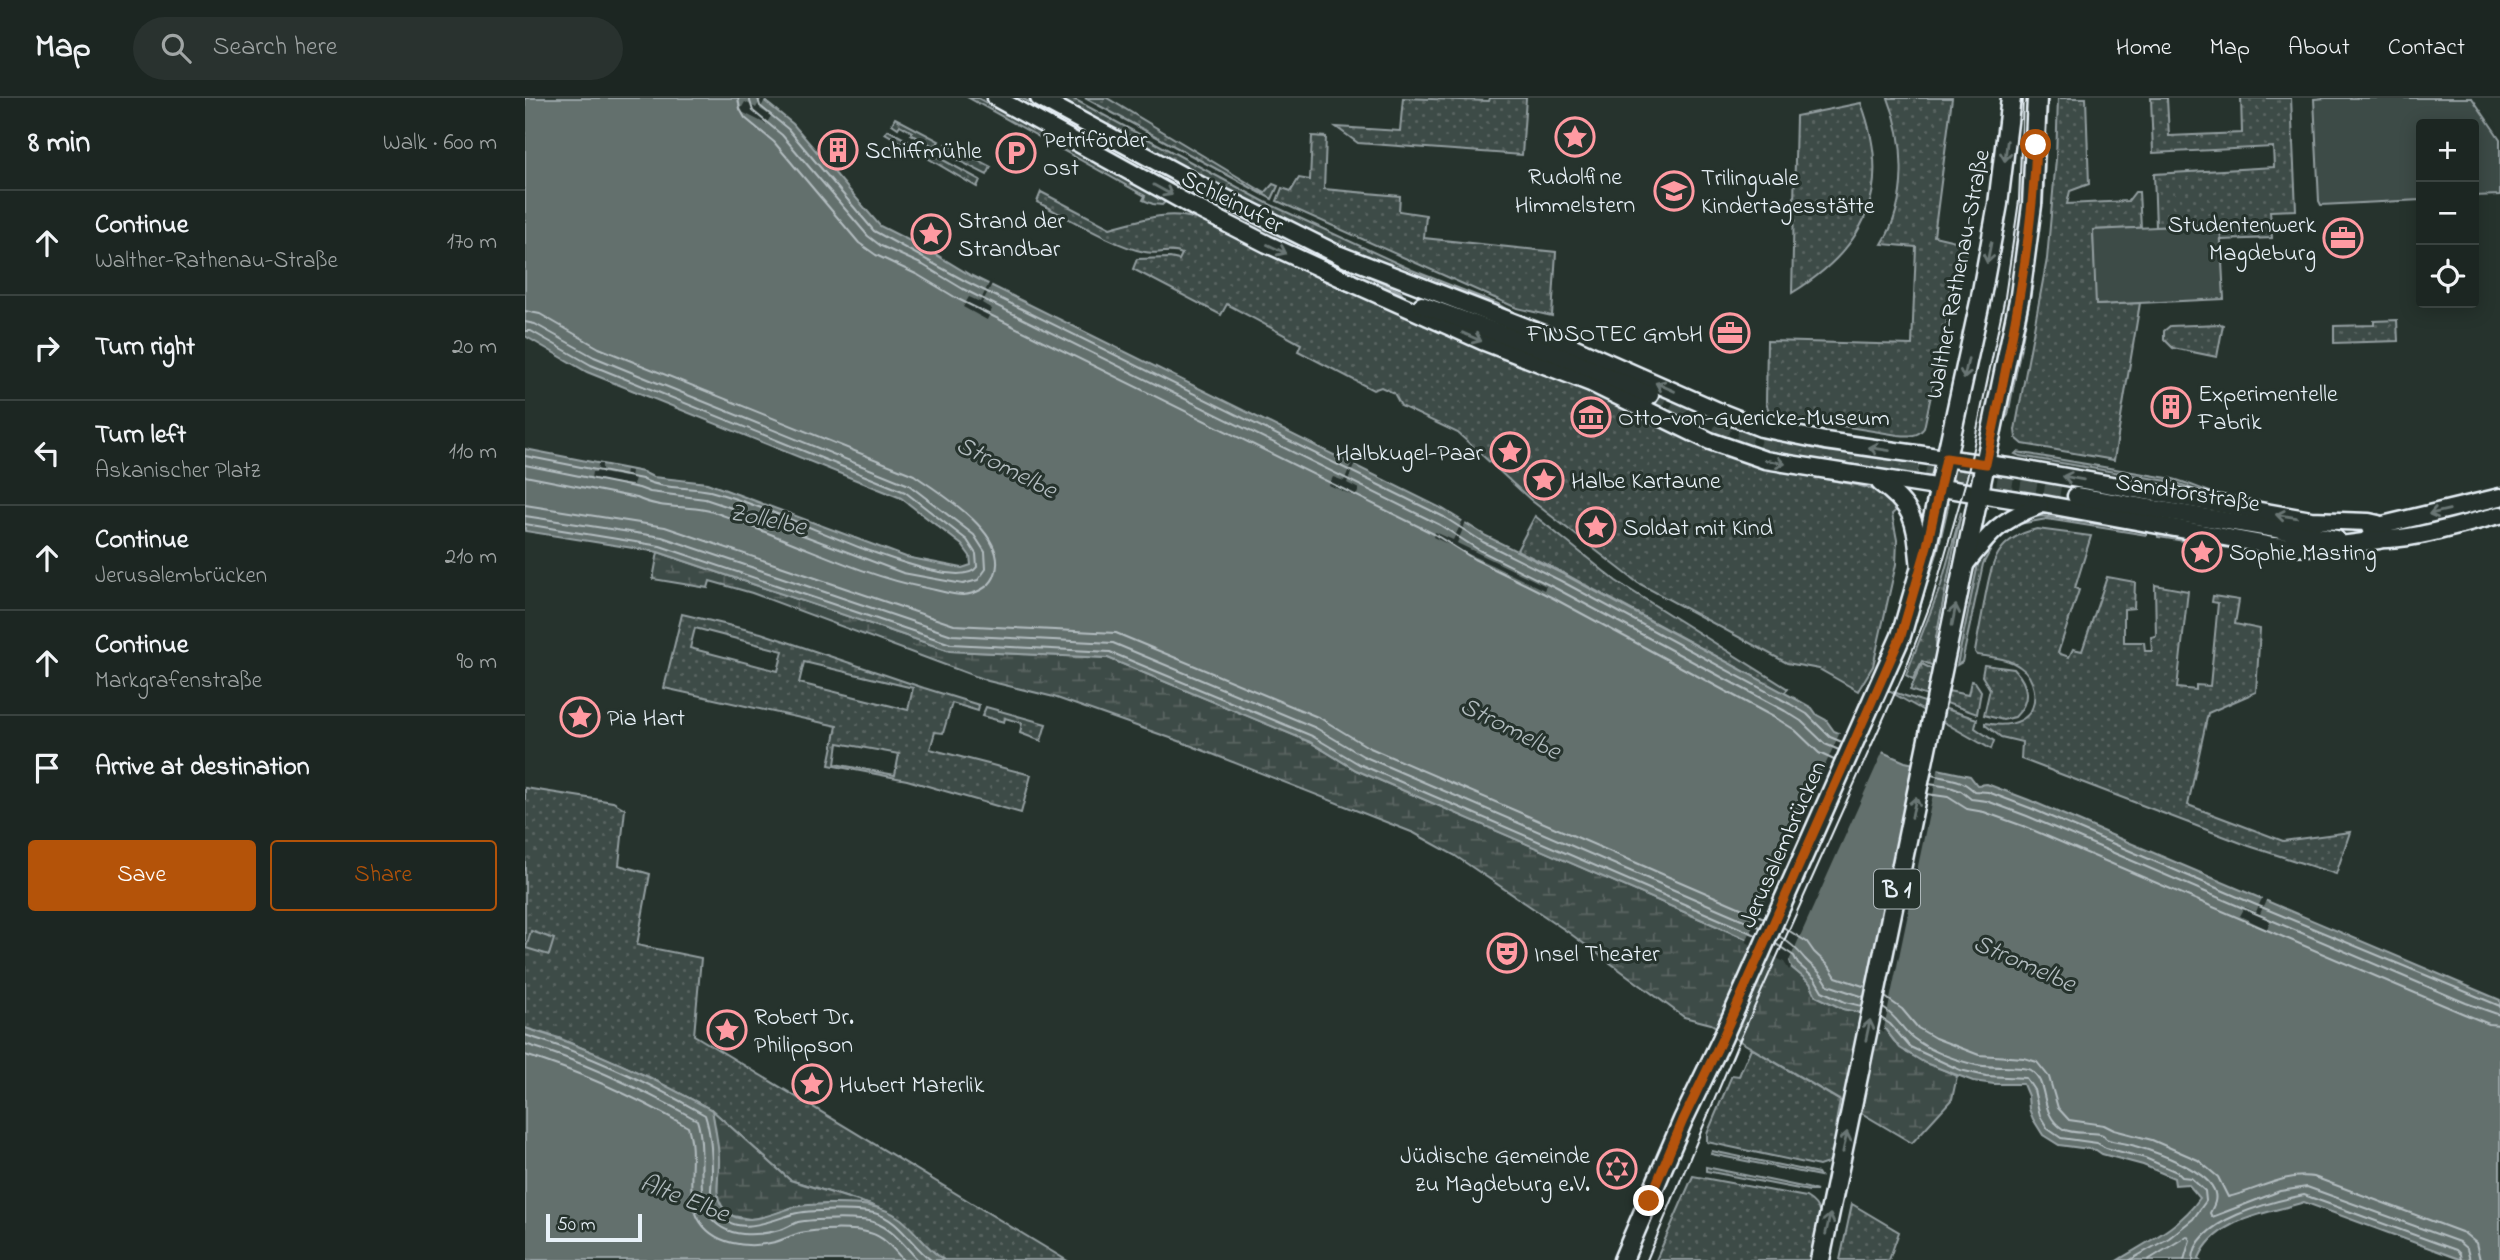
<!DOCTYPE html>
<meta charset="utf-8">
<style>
body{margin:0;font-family:"Indie Flower",sans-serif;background:#29322f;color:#f1f3f6}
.controls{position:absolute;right:21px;top:21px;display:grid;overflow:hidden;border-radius:7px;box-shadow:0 4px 18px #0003}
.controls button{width:63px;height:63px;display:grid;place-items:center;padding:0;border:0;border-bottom:2px solid #3a4340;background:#1c2622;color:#f1f3f6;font:35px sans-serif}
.scale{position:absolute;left:21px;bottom:18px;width:96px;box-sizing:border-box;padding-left:7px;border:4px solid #e8f1f8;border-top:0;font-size:19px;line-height:24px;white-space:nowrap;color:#e8f1f8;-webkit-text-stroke:5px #26332d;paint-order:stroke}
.stop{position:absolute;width:21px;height:21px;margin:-16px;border:5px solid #b45309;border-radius:50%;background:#fff}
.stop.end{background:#b45309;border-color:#fff;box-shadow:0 2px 7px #0008}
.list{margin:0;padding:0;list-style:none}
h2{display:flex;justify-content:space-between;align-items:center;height:91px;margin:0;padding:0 28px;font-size:30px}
h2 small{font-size:23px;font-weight:400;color:#a0a5a5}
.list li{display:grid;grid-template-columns:46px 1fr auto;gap:21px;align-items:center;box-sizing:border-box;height:105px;padding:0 28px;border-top:2px solid #3a4340}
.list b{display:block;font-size:26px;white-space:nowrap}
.list p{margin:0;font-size:23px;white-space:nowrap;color:#a0a5a5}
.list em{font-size:23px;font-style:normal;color:#a0a5a5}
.actions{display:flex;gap:14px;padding:21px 28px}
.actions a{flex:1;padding:16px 0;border:2px solid #b45309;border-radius:7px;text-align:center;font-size:24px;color:#b45309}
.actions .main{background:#b45309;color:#fff}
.icon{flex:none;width:38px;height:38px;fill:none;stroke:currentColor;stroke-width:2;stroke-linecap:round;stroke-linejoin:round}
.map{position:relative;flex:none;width:1975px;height:1162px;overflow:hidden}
header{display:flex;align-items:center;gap:42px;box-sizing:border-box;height:98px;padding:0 35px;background:#1c2622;border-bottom:2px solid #3a4340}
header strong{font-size:33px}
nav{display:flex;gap:38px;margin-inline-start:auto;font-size:24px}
.search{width:490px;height:63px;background:#29322f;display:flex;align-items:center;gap:18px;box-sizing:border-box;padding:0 24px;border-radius:38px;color:#a0a5a5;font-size:26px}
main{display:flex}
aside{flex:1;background:#1c2622}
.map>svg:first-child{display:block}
.grass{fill:url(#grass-dots);stroke:#939ea0;stroke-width:2;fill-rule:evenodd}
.wetland{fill:url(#wetland-marsh);stroke:#939ea0;stroke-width:2}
.pitch{fill:#3e4b47;stroke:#939ea0;stroke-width:2}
.water{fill:#636f6d;stroke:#98a3a5;stroke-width:2}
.pier{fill:#26332d}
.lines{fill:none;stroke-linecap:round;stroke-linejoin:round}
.shore{stroke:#b3bdc0;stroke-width:2}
.secondary-tunnel{stroke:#43504b;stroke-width:16;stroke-dasharray:16 8;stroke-linecap:butt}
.secondary-casing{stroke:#e8f1f8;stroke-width:21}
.primary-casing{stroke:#e8f1f8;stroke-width:23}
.secondary{stroke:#26332d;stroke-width:16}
.primary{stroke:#26332d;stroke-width:18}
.tram{stroke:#e8f1f8;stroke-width:2}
.oneway{stroke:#6a7674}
.route{stroke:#b45309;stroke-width:9}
.labels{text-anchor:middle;stroke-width:6;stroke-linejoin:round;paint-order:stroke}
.shield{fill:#26332d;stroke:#aeb8bb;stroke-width:2}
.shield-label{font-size:23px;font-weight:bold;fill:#e8f1f8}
.poi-label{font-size:24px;fill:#e8f1f8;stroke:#26332d;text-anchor:start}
.street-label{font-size:24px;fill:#e8f1f8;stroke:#26332d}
.water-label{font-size:26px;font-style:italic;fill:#b3bdc0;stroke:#26332d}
</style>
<header>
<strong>Map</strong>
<div class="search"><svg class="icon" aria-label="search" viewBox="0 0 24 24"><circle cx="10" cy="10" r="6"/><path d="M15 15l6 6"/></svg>Search here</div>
<nav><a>Home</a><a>Map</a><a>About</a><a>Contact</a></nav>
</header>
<main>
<aside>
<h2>8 min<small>Walk · 600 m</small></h2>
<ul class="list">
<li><svg class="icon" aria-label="ahead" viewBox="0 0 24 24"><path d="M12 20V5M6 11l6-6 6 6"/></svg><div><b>Continue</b><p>Walther-Rathenau-Straße</p></div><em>170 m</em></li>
<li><svg class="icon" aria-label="right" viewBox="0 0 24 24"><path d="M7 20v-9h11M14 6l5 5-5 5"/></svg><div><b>Turn right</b></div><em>20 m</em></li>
<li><svg class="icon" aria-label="left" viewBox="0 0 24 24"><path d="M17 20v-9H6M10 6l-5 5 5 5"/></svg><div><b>Turn left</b><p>Askanischer Platz</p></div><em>110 m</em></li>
<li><svg class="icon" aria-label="ahead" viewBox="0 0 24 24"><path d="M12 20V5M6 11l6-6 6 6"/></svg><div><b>Continue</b><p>Jerusalembrücken</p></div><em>210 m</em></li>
<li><svg class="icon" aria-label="ahead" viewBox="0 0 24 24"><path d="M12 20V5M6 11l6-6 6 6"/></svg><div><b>Continue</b><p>Markgrafenstraße</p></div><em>90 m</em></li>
<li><svg class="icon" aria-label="arrive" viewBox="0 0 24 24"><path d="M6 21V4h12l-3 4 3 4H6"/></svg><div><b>Arrive at destination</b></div></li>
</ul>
<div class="actions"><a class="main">Save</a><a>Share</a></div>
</aside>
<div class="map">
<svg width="1975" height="1162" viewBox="0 0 1975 1162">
<defs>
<pattern id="grass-dots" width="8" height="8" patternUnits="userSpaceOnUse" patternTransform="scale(1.75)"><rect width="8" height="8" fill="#3e4b47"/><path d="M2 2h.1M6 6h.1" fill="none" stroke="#5a6562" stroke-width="1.8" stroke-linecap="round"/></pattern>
<pattern id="wetland-marsh" width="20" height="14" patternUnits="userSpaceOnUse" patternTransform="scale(1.75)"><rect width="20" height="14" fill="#3e4b47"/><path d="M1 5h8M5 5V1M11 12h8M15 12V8" fill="none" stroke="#5a6562"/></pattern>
</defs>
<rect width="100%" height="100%" fill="#26332d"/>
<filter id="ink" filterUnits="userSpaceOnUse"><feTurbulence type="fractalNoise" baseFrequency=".0143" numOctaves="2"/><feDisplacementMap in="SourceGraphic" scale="14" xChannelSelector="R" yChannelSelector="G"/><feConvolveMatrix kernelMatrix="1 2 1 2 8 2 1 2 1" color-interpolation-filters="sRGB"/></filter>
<g filter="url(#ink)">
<!-- grass -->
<g class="grass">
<polygon points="444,0 453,0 639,102 640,104 637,107 628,106 618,102 620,98"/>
<polygon points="486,0 497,0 650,83 650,88"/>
<polygon points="530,0 547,0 742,105 887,172 973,206 1005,226 868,172 765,125"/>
<polygon points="560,0 582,0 740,95 748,86 753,88 747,101"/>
<polygon points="878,0 964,3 965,0 1001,0 997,57 833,45 811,29 875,33"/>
<path d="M1363 0H1427L1409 138 1443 146 1435 186 1422 223 1399 330C1393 339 1383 338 1373 337L1249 317 1244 313 1241 305 1242 243 1387 247 1391 149 1357 146C1383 104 1381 45 1363 0Z"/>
<polygon points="1520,0 1523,0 1518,106 1515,105"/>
<polygon points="1533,0 1561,0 1564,86 1545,93 1542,106 1603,103 1610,94 1614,94 1616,130 1568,132 1572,207 1615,205 1589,362 1498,346 1491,340 1490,332 1522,161 1531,61"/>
<polygon points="1626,0 1642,0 1644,38 1717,35 1716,0 1766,0 1771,112 1745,113 1747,140 1696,142 1695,126 1631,129 1629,76 1749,69 1748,49 1628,55"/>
<path d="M1336 5C1368 90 1342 149 1267 195L1271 18Z"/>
<polygon points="370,20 414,43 410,49 386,36 387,34 375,27 373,30 367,26"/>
<polygon points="363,32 455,82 452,89 360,35"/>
<polygon points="787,38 801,39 799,91 875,98 874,113 901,117 899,140 1031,154 1027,218 992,210 752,103 757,90 766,93 774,80 785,82"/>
<polygon points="421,46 466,69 462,77 417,54"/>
<polygon points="662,91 734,128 875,193 877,196 773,152 660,94"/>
<path d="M516 94 585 130C613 123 643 111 670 121L671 119 1092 303 1143 331 1216 362 1245 371 1332 387 1360 395 1376 408 1367 416 1372 442 1371 466 1348 568 1333 593 1294 571 1262 565 1113 485 1007 403 933 335 876 308 869 295 856 289 848 292 773 253 776 246 702 206 696 217 608 171 612 161 645 160 654 162 657 156C645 150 632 157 620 154 591 149 540 118 512 104Z"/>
<polygon points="1504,185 1508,185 1483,317 1478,324"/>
<polygon points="1872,222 1873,243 1809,245 1809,228 1849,227 1849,223"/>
<polygon points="1695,226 1698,227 1692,259 1648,250 1639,241 1639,233 1645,228"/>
<polygon points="1249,338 1258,343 1358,360 1360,357 1394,362 1391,377 1370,377 1357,372 1255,356 1254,358 1245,356"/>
<path d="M1492 354 1648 381C1666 386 1683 394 1700 399 1741 411 1811 419 1853 416L1854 418C1802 419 1749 415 1699 403 1682 399 1666 389 1648 384L1495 358 1490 356Z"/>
<polygon points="1424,405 1412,456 1395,509 1416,418"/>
<polygon points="1436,414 1411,539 1411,569 1397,563 1388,581 1381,577 1416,487"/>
<polygon points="1010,418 1091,483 1263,591 1259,595 1040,476 992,452"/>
<polygon points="1517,418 1622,434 1621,437 1522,421 1488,427 1500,420"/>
<path d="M1512 431 1566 438 1550 490 1554 492 1533 555 1544 559 1548 551 1557 553 1582 479 1610 484 1609 510 1599 511V544H1619L1620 553H1627L1626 539 1631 538 1630 487 1663 493 1652 590 1671 592V587L1685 588 1693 505 1687 504 1688 498 1714 502 1710 526 1735 531 1731 594 1683 615 1663 707 1758 743 1825 734 1811 776 1724 748 1496 661 1497 644 1476 639 1460 627V625C1485 630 1513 624 1509 592 1507 582 1503 574 1495 569 1483 560 1467 559 1452 557L1450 554C1453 536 1457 518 1460 500 1467 463 1472 440 1512 431Z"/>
<polygon points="1633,436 1723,450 1808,453 1809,457 1737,455 1633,439"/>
<polygon points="1471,442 1458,466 1437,564 1432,567 1453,466 1457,457"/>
<path d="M157 516 236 535 399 590 454 607 453 613 427 605 418 635 410 634 405 651 506 677 496 715 382 682 304 667 312 628 139 590ZM170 530 258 553 253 573 165 550ZM279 564 388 590 383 612 274 585ZM313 645 374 656 370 677 310 666Z"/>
<polygon points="1397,566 1407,571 1403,589 1443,597 1446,583 1450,584 1456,593 1452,616 1385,592"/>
<path d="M1459 567 1489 571C1504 587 1506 603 1490 619L1478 622 1459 617 1465 591 1457 578Z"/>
<polygon points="1362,592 1452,621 1450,630 1469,643 1466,651"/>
<polygon points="461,609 521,626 516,643 495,635 497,625 480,620 479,624 457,618"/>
<polygon points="0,690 88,704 100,711 94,767 125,776 112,847 176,860 169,937 541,1162 419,1162 407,1155 377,1122 349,1108 265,1082 187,1012 124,979 34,940 0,930"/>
<polygon points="1226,950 1315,1003 1310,1030 1313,1033 1308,1058 1303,1065 1294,1068 1182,1044 1182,1036 1207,977 1214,978"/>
<polygon points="1187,1053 1293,1075 1295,1078 1186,1056"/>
<polygon points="1181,1069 1282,1090 1292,1093 1284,1093 1181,1073"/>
<path d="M1168 1078 1281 1099C1288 1103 1293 1108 1295 1116L1286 1162H1131Z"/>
<polygon points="1327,1106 1374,1134 1364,1162 1315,1162"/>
</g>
<!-- wetland -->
<g class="wetland">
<polygon points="133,454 425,553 583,560 785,644 831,672 1240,849 1264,863 1266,869 1285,885 1291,898 1318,911 1336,915 1360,931 1369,943 1382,955 1432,978 1427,1001 1387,1045 1186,926 1159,919 1043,834 929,757 889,735 654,643 529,599 463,583 227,495 185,483 183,490 128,481"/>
<polygon points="187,1012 265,1082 349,1108 302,1106 268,1109 242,1119 225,1121 208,1118 197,1109 192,1097 194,1060"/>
</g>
<!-- pitch -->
<g class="pitch">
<polygon points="1801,0 1947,0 1975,41 1975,97 1949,98 1949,26 1896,26 1896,102 1796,107 1794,103 1789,1"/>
<polygon points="1695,126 1699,201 1571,207 1568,132"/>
<polygon points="6,833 29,841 24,857 1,850"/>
</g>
<!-- water -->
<g class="water">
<path d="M0 0H236L268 26 355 128 405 153 445 177 918 411 961 438 1040 477 1269 600 1287 610 1292 617 1301 622 1309 633 1380 664 1445 678 1452 687 1462 686 1504 702 1975 902V1162H1937L1779 1104C1743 1116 1692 1119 1674 1160L1675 1162H1593C1622 1144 1655 1129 1675 1100L1663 1086 1650 1087 1649 1080 1618 1067 1577 1056 1571 1052 1534 1047 1518 1037 1508 1021 1504 1011 1503 998 1498 986H1469L1448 983 1400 965 1375 950 1360 931 1336 915 1318 911 1291 898 1285 885 1266 869 1264 863 1240 849 831 672 785 644 583 560 425 553 133 454 0 433V351L118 374 128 379 182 385 381 459 437 470 446 467 445 458 437 447 376 400 62 274 0 238Z"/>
<path d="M0 930C65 949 127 980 187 1012 190 1028 193 1043 194 1060 195 1075 188 1095 197 1108 212 1132 245 1117 266 1110 277 1106 292 1107 303 1106 329 1106 355 1105 376 1121 392 1134 402 1151 419 1162H0Z"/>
</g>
<!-- pier -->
<g class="pier">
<polygon points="237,0 241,0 235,11 246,18 241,26 215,13 220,4 231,10"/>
<polygon points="465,183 468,184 457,205 467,211 462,222 438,209 444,199 455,204"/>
<polygon points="827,364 830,365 822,385 834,391 831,399 804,387 808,379 819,383"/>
<polygon points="73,366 77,366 77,375 100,379 101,372 106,373 105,379 110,380 108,387 66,381 67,374 72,374"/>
<polygon points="939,420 942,421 932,445 1021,488 1019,492 908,439 910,434 928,442"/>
<polygon points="1316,632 1359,651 1264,863 1266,869 1264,872 1259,864 1221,844"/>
<polygon points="1389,663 1414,668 1358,935 1335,919"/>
<polygon points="1738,798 1742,800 1735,816 1745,822 1742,831 1715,818 1720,809 1731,814"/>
</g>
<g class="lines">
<!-- shore -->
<g class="shore">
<polyline points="213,0 215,11 220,20 249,44 334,145 351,157 393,177 433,201 909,436 949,461 1028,500 1254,622 1270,632 1294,655 1309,662"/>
<polyline points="224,0 228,13 257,37 343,138 356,148 398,167 438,191 915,427 954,452 1032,491 1260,613 1276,623 1300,646 1314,652"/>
<polyline points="233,0 235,8 263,31 349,133 442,184 919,419 958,444 1036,483 1265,606 1282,616 1305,639 1317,644"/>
<path d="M0 213 15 216 74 250 389 377C416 396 488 438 469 479 464 490 450 496 438 497 426 497 413 492 401 490 344 479 290 453 235 432 217 425 199 416 180 412 158 408 132 410 112 400L0 378"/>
<polyline points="0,224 10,226 69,259 384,387 449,437 460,454 461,471 453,482 438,486 378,475 201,408 180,401 125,394 114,390 0,367"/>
<path d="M0 233H6L66 267 380 394 442 442 451 456 452 469C438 490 357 457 336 450 286 431 236 407 185 393 163 388 138 392 117 381L0 358"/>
<polyline points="0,407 140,429 429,527 591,535 795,620 843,649 1239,820"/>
<polyline points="0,418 137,439 427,537 588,545 791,630 838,658 1235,829"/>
<polyline points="0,426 135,448 426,546 585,554 787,638 834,666 1231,837"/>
<path d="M1406 677C1427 682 1433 679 1449 693L1463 694 1505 710 1729 806 1975 908"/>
<polyline points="1404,686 1425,689 1436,693 1446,701 1462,703 1502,718 1941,905 1975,917"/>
<polyline points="1402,696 1423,699 1442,711 1459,714 1498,728 1937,915 1964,926 1975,927"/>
<polyline points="1258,829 1282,844 1289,854 1304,868 1311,879 1341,889"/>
<path d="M1254 838C1266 845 1272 851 1280 861 1290 872 1295 872 1303 887L1339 899"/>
<polyline points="1251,846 1269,858 1273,866 1290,881 1297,893 1320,904 1337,908"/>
<path d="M1360 899 1377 911 1393 930 1410 940 1454 957 1499 960 1512 964 1524 979 1533 1010 1544 1022 1579 1027 1589 1032 1627 1042 1673 1062 1693 1079 1703 1099C1731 1093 1760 1074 1789 1079L1939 1135 1951 1145 1955 1162"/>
<path d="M1358 910C1372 919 1377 931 1388 940 1404 952 1428 961 1447 966 1462 971 1496 967 1505 972 1525 983 1513 1016 1538 1031 1549 1037 1563 1033 1575 1036 1584 1039 1575 1038 1584 1042 1592 1045 1602 1045 1610 1048 1631 1054 1685 1073 1690 1095 1692 1103 1688 1109 1685 1115L1687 1119 1755 1093 1782 1089 1934 1144 1942 1151 1945 1162"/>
<polyline points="1356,920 1365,926 1385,949 1435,972 1461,978 1501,980 1509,992 1515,1018 1523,1031 1536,1040 1572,1045 1581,1050 1620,1060 1652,1074 1657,1079 1666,1080 1680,1093 1681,1103 1668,1121 1644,1140 1605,1162"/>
<path d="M0 937C63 956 123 984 180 1017 186 1035 187 1055 187 1075 187 1088 183 1099 190 1111 208 1141 245 1123 268 1116 283 1112 334 1111 349 1115 374 1121 386 1147 406 1162"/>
<path d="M0 946C60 964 118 992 172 1022 182 1052 170 1096 184 1117 200 1142 234 1138 258 1131 263 1129 268 1126 273 1124 287 1121 334 1120 348 1124 367 1130 380 1148 393 1162"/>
<path d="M0 957C56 974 112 1000 163 1029 173 1059 159 1091 173 1120 187 1147 223 1151 250 1144 258 1142 267 1137 275 1135 291 1131 330 1130 345 1135 360 1139 369 1152 378 1162"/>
<polyline points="1623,1162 1662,1138 1665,1142 1659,1162"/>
<path d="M1668 1162C1668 1122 1749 1103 1779 1097L1931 1152 1935 1156 1936 1162"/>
</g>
<!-- secondary-tunnel -->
<polyline class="secondary-tunnel" points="1125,297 1207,335 1240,345 1551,398"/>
<!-- secondary casing -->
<g class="secondary-casing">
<g id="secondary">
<polyline points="471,0 669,109 742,146 825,184"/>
<polyline points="514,0 684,92 822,161"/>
<polyline points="815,157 1019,236 1198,315 1236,330 1300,343 1490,370 1786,422 1844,424 1853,426"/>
<polyline points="818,181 957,243 1066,285 1185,343 1240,362 1518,406 1748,448 1800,449 1854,442"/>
<polyline points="897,207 1034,257 1125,297"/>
<path d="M1355 385C1393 412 1390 427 1395 470"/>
<polyline points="1551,398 1811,441"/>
<polyline points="1845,430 1975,399"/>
<path d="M1843 441C1887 444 1933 427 1975 417"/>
<path d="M1439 468C1465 435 1475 422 1515 407"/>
</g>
</g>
<!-- primary casing -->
<g class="primary-casing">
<g id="primary">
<polyline points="1098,1162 1158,1022 1197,941 1376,538 1402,448 1455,204 1473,106 1486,0"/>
<polyline points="1295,1162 1495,197 1507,107 1512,0"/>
</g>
</g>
<!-- secondary -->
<use href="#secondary" class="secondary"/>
<!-- primary -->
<use href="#primary" class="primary"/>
<!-- tram -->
<polyline class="tram" points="1122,1162 1212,948 1378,577 1407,502 1442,379 1480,199 1494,103 1498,0"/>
</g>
<!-- one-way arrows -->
<defs><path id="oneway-shaft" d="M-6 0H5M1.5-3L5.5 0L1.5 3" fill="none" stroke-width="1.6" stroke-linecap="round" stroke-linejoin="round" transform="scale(1.75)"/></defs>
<g class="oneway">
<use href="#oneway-shaft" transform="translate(1481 53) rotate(97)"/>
<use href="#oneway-shaft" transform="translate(638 92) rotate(29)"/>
<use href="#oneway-shaft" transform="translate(752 151) rotate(25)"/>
<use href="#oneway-shaft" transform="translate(1464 155) rotate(101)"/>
<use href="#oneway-shaft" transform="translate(947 239) rotate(24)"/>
<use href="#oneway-shaft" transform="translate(1441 271) rotate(102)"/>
<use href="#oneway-shaft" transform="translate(1140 289) rotate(-156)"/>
<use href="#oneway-shaft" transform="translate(1354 351) rotate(-171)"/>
<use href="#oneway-shaft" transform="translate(1250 364) rotate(11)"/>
<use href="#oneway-shaft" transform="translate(1548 380) rotate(-170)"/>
<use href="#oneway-shaft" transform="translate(1914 414) rotate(167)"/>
<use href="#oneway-shaft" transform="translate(1761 418) rotate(-171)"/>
<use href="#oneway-shaft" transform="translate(1429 517) rotate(-79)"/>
<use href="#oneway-shaft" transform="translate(1389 709) rotate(-78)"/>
<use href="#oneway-shaft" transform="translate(1343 932) rotate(-78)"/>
<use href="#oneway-shaft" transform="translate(1320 1044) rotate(-78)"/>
<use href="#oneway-shaft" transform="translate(1303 1126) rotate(-77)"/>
</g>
</g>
<g class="lines" filter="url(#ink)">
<!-- route -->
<path class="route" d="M1124 1103 1158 1022 1197 941 1376 538 1402 448 1421 360 1461 366C1483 261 1507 155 1511 47"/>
</g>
<!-- icons -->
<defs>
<g id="sight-ring" transform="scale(2.0125)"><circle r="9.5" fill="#26332d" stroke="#ff9aa2" stroke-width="1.5"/><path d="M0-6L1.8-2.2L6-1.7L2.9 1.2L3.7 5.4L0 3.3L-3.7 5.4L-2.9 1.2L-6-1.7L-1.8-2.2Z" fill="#ff9aa2"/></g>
<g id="building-ring" transform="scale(2.0125)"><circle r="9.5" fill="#26332d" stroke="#ff9aa2" stroke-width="1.5"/><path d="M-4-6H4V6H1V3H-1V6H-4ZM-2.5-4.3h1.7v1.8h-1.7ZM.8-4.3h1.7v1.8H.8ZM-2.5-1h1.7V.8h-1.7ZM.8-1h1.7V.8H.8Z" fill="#ff9aa2"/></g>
<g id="parking-ring" transform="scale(2.0125)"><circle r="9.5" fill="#26332d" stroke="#ff9aa2" stroke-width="1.5"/><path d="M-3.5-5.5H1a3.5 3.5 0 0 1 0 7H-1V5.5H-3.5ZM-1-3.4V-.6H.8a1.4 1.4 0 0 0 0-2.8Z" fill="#ff9aa2"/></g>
<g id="school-ring" transform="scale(2.0125)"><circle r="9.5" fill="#26332d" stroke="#ff9aa2" stroke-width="1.5"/><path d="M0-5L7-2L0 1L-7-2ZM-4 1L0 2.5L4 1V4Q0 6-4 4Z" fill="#ff9aa2"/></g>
<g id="office-ring" transform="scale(2.0125)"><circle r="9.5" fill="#26332d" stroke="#ff9aa2" stroke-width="1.5"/><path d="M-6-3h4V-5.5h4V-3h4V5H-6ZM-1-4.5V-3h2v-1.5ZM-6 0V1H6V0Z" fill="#ff9aa2"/></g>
<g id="museum-ring" transform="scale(2.0125)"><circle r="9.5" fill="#26332d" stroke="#ff9aa2" stroke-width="1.5"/><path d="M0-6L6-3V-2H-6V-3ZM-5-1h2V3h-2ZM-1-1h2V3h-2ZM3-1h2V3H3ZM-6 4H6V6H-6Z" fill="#ff9aa2"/></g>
<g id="theatre-ring" transform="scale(2.0125)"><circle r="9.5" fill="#26332d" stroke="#ff9aa2" stroke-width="1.5"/><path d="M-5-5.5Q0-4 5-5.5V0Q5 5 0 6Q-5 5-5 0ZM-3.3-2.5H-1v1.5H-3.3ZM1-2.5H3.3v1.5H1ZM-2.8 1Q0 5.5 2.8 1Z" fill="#ff9aa2"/></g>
<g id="synagogue-ring" transform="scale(2.0125)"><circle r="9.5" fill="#26332d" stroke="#ff9aa2" stroke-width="1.5"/><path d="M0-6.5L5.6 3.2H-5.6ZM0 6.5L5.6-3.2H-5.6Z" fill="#ff9aa2"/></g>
</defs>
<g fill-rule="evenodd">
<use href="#sight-ring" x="1050" y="39"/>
<use href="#building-ring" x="313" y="52"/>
<use href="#parking-ring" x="491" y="55"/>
<use href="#school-ring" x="1149" y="93"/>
<use href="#sight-ring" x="406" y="136"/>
<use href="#office-ring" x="1818" y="140"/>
<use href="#office-ring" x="1205" y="235"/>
<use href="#building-ring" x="1646" y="309"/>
<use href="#museum-ring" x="1066" y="319"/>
<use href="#sight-ring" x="985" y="354"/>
<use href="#sight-ring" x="1019" y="382"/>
<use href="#sight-ring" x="1071" y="429"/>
<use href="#sight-ring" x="1677" y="454"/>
<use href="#sight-ring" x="55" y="619"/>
<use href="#theatre-ring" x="982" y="855"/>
<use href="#sight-ring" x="202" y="932"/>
<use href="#sight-ring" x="287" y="986"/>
<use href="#synagogue-ring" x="1092" y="1071"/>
</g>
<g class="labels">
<!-- shield labels -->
<rect class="shield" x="1349" y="771.5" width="46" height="39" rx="5"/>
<g class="shield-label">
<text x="1372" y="799">B 1</text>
</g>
<!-- poi labels -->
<g class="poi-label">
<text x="518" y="49">Petriförder<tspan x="518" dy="28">Ost</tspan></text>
<text x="340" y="60">Schiffmühle</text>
<text x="1050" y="86" text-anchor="middle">Rudolfine<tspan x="1050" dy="28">Himmelstern</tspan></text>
<text x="1176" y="87">Trilinguale<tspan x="1176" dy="28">Kindertagesstätte</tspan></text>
<text x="433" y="130">Strand der<tspan x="433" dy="28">Strandbar</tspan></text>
<text x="1791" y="134" text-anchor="end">Studentenwerk<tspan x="1791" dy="28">Magdeburg</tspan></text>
<text x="1178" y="243" text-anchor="end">FINSOTEC GmbH</text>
<text x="1673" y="303">Experimentelle<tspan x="1673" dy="28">Fabrik</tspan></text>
<text x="1093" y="327">Otto-von-Guericke-Museum</text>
<text x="958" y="362" text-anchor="end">Halbkugel-Paar</text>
<text x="1046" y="390">Halbe Kartaune</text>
<text x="1098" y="437">Soldat mit Kind</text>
<text x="1704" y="462">Sophie Masting</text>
<text x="82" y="627">Pia Hart</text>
<text x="1009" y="863">Insel Theater</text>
<text x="229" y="926">Robert Dr.<tspan x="229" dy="28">Philippson</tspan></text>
<text x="314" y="994">Hubert Materlik</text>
<text x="1065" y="1065" text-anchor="end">Jüdische Gemeinde<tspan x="1065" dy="28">zu Magdeburg e.V.</tspan></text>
</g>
<!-- street labels -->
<g class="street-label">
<text transform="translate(708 103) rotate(27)" y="8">Schleinufer</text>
<text transform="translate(1432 176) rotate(-79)" y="8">Walther-Rathenau-Straße</text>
<text transform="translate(1663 394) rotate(9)" y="8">Sandtorstraße</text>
<text transform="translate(1257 746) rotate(-66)" y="8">Jerusalembrücken</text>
</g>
<!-- water labels -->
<g class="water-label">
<text transform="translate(482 368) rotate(27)" y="9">Stromelbe</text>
<text transform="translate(243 420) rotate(12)" y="9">Zollelbe</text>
<text transform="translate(986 629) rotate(27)" y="9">Stromelbe</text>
<text transform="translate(1500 864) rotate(24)" y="9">Stromelbe</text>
<text transform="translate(160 1099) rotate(21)" y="9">Alte Elbe</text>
</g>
</g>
</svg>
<div class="controls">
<button>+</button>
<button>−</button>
<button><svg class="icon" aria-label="locate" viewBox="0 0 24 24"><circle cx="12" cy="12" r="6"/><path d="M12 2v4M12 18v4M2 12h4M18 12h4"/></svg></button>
</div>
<div class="scale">50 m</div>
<div class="stop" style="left:1511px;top:47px"></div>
<div class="stop end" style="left:1124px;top:1103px"></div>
</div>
</main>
